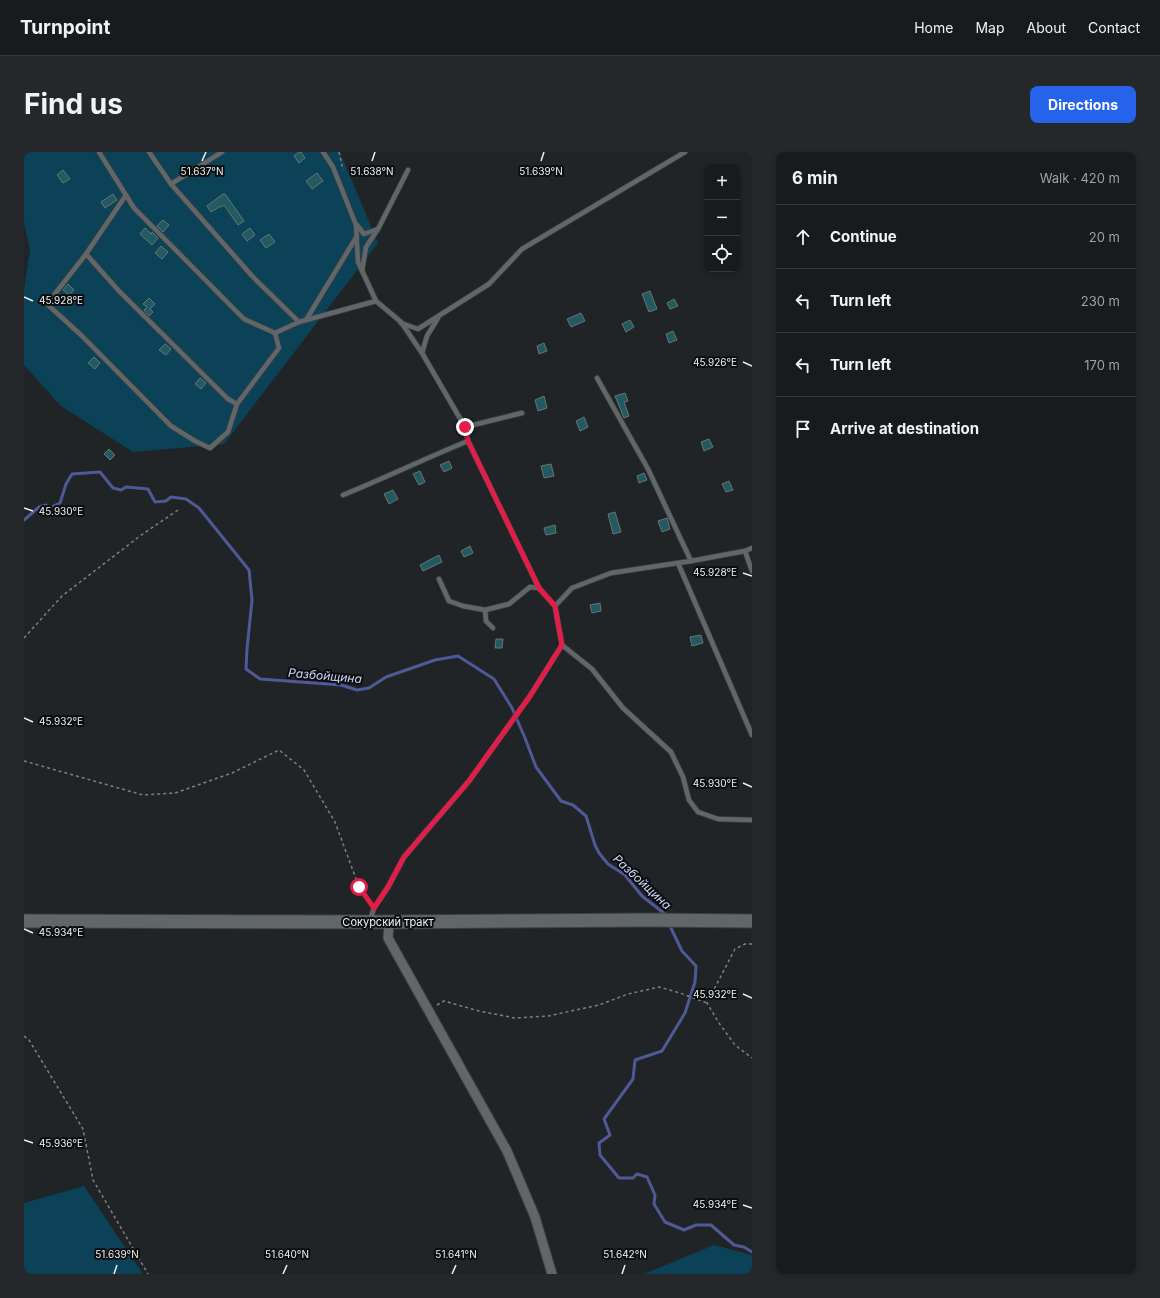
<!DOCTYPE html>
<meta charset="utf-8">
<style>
body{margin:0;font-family:Inter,sans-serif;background:#25282a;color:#f1f3f6}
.controls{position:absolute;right:12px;top:12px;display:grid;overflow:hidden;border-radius:8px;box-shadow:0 2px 6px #0003}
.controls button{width:36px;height:36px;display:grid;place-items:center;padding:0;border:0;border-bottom:1px solid #36393b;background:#181b1d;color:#f1f3f6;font:20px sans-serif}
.stop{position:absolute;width:12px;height:12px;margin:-9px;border:3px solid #e11d48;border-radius:50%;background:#fff}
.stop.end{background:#e11d48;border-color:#fff;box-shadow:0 1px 4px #0008}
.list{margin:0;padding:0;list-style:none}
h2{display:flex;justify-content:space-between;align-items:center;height:52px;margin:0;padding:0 16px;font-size:17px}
h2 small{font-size:13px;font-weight:400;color:#9fa1a4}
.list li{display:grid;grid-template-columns:26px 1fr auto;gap:12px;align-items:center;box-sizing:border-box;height:64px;padding:0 16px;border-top:1px solid #36393b}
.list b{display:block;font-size:15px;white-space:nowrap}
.list em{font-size:13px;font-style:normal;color:#9fa1a4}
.icon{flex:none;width:22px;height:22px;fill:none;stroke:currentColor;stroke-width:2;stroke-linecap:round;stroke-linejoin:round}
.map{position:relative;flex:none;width:728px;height:1122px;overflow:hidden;border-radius:8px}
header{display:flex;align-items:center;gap:24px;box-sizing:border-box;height:56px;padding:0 20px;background:#181b1d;border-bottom:1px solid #36393b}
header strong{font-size:19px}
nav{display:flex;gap:22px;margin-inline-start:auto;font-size:14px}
.intro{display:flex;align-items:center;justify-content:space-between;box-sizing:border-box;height:96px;padding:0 24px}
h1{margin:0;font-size:28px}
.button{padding:10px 18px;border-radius:8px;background:#2563eb;color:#fff;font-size:14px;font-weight:700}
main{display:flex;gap:24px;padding:0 24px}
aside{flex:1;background:#181b1d;border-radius:8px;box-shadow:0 2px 6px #0003}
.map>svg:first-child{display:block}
.green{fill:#0b4257}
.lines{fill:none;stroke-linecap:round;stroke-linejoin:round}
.stream{stroke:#4e5996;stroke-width:3}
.building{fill:#225a62;stroke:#6c7273}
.lane-casing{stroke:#3c4042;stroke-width:6}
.street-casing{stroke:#3c4042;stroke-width:11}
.secondary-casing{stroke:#3c4042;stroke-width:15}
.path{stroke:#7e8183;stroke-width:1.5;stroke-dasharray:3 3;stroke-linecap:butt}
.lane{stroke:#616668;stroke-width:4.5}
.street{stroke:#616668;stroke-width:9}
.secondary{stroke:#616668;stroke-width:13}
.route{stroke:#e11d48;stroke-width:5}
.ticks{fill:none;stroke:#eef1f2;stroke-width:1.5}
.labels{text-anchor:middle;stroke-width:4;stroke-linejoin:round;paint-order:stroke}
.street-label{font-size:11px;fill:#eef1f2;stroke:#0b0d0e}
.water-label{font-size:12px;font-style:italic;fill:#ccd5fa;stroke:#0b0d0e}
.ticks-label{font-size:10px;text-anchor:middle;fill:#eef1f2;stroke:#0b0d0e;stroke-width:4;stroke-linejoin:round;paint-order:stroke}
</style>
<header>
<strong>Turnpoint</strong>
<nav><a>Home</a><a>Map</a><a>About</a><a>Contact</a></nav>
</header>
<div class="intro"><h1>Find us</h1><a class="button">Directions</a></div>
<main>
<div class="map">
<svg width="728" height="1122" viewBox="0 0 728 1122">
<rect width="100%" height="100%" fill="#202427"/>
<!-- green -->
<g class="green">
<polygon points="0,0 316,0 354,91 200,292 109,300 37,254 0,213 0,138 6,98 0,71"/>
<polygon points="60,1034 119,1122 0,1122 0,1051"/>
<polygon points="690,1093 728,1103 728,1122 620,1122"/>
</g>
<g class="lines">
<!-- stream -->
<g class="stream">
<polyline points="0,368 15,355 22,353 25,356 36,351 42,332 48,322 76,320 89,336 97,338 102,335 124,337 131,350 142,349 147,345 162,347 175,356 225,418 228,448 223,497 222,517 236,527 317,533 333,538 345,536 362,525 411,508 434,504 470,527 488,556 501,586 512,615 537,649 549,653 562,664 571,693 575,701 584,712 601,723 618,744 641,762 642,765"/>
<polyline points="645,772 658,799 672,814 671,830 661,861 638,899 611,908 609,927 580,967 586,983 575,991 576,1003 595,1026 609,1026 613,1022 623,1025 631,1043 630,1052 641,1070 660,1078 672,1073 687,1073 710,1093 720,1095 728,1100"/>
</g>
</g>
<!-- building -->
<g class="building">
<polygon points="275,0 277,0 281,6 275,11 270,4"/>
<polygon points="39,18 46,27 39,31 33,23"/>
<polygon points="293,21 299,29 288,37 282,29"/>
<polygon points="89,42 93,48 81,56 77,50"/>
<polygon points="199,42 201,42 220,69 214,73 200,53 197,55 197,54 187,60 183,54"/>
<polygon points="139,68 145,73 139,80 133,74"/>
<polygon points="121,76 127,82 128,80 134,86 128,93 116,82"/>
<polygon points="226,76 231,83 223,89 218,82"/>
<polygon points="245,82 251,90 242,96 236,88"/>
<polygon points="137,94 144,100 138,107 131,101"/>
<polygon points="44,132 50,138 45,143 39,138"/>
<polygon points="626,139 633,157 625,160 618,142"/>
<polygon points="125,146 131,152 126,157 129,160 125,164 120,158 123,155 119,152"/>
<polygon points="650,147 654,154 646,157 643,151"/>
<polygon points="557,161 561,169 547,175 543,167"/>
<polygon points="606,168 610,175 602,180 598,172"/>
<polygon points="649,179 653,188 645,191 642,182"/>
<polygon points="520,191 523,199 515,202 513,194"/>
<polygon points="141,192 147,197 142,203 135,198"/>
<polygon points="70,205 76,211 71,217 64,211"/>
<polygon points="176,226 182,231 177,237 171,232"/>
<polygon points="601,241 604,249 600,250 605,264 600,266 591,244"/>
<polygon points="520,244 523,256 514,259 511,248"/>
<polygon points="560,265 564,275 556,279 552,269"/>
<polygon points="685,287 689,295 680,299 677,290"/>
<polygon points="85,297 91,303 86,308 80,302"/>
<polygon points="425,309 428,316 420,320 416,313"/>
<polygon points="527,312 530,324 520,326 517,314"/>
<polygon points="396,319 401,330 395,333 389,322"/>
<polygon points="620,321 623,328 615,331 613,324"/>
<polygon points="705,329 709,338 702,340 698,332"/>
<polygon points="369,338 374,347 365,352 360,342"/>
<polygon points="591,360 597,380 589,382 584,362"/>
<polygon points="643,366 646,377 638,380 634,369"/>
<polygon points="531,373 532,381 522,383 520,376"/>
<polygon points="446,394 449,401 440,405 437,399"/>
<polygon points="415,403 418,410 399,419 396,413"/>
<polygon points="576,451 577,459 568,461 566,453"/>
<polygon points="677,483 679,491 668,494 666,485"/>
<polygon points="472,487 479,487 478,496 471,496"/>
</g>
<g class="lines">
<!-- lane casing -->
<g class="lane-casing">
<g id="lane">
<polyline points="75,0 110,56 220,167 251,181 275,170 352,149 377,170 398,201 441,275 444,289 515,436 531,454 538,493 506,544 445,629 380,705 364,735 350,756 346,768"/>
<polyline points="125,0 147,32 229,125 275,170"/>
<polyline points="299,0 309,15 332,73 334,110 352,149"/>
<polyline points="147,32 198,0"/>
<polyline points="102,43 62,102 23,152 58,184 147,274 171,289 186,296 204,280 213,252 255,196 251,181"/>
<polyline points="333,73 340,82 354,77"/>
<polyline points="62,102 95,139 204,247 213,252"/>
<polyline points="338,119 342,95 354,77 384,18"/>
<polyline points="282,168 333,84"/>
<polyline points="377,171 394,177 465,132 498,97 661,0"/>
<polyline points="398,201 403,184 414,166"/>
<polyline points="573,226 624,317 667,409"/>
<polyline points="441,275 498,261"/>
<path d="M319 343C361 326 402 306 444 289"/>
<polyline points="721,399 728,419"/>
<polyline points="654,411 728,583"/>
<polyline points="415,427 425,449 439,454 461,458 485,452 506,435 515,436"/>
<polyline points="531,454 548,436 587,421 667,409 721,399 728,396"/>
<polyline points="461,458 462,469 469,476"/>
<polyline points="538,493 568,517 599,556 647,600 659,625 665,648 674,660 694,667 728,668"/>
</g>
</g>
<!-- street casing -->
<g class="street-casing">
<polyline id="street" points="365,770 364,786 483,999 511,1065 528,1122"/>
</g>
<!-- secondary casing -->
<g class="secondary-casing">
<polyline id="secondary" points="0,769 365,770 624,768 728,769"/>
</g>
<!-- path -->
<g class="path">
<polyline points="315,0 319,18"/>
<polyline points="0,486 38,444 116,384 154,358"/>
<polyline points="0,609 119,643 151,641 208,621 255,598 280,618 311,670 335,735 346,750"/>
<polyline points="728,792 721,792 711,797 683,851 695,871 711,893 728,906"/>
<polyline points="413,853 420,849 455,859 491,866 524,864 575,853 604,842 635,835 656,841 683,851"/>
<polyline points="0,884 5,888 59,977 69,1028 124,1122"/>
</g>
<!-- lane -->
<use href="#lane" class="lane"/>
<!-- street -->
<use href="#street" class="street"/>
<!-- secondary -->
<use href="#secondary" class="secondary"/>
</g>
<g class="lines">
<!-- route -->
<polyline class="route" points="335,735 350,756 364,735 380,705 445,629 506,544 538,493 531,454 515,436 444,289 441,275"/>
</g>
<!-- ticks -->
<path class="ticks" d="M178 9 182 0M348 9 351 0M517 9 520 0M0 145 9 149M719 210 728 214M0 356 9 359M719 421 728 424M0 566 9 570M719 631 728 635M0 777 9 781M719 842 728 846M0 988 9 991M719 1053 728 1056M90 1122 93 1113M259 1122 263 1113M428 1122 432 1113M598 1122 601 1113"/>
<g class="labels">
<!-- street labels -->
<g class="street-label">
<text x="364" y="774">Сокурский тракт</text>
</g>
<!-- water labels -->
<g class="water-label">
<text transform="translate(301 524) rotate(5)" y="4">Разбойщина</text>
<text transform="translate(618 730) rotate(43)" y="4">Разбойщина</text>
</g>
</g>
<g class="ticks-label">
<text x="517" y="23">51.639°N</text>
<text x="178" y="23">51.637°N</text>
<text x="348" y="23">51.638°N</text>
<text x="37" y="152">45.928°E</text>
<text x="691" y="214">45.926°E</text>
<text x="37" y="363">45.930°E</text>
<text x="691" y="424">45.928°E</text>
<text x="37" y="573">45.932°E</text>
<text x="691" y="635">45.930°E</text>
<text x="37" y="784">45.934°E</text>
<text x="691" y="846">45.932°E</text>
<text x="37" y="995">45.936°E</text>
<text x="691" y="1056">45.934°E</text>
<text x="93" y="1106">51.639°N</text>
<text x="263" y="1106">51.640°N</text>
<text x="432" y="1106">51.641°N</text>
<text x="601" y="1106">51.642°N</text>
</g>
</svg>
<div class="controls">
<button>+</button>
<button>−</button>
<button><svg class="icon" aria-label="locate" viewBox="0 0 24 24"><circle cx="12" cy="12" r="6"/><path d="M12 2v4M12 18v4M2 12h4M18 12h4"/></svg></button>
</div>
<div class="stop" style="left:335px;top:735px"></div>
<div class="stop end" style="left:441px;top:275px"></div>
</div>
<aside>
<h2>6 min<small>Walk · 420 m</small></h2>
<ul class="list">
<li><svg class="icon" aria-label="ahead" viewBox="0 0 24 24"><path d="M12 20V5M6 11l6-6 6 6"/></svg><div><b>Continue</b></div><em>20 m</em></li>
<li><svg class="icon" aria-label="left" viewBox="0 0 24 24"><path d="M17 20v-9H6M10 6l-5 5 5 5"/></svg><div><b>Turn left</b></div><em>230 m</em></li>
<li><svg class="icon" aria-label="left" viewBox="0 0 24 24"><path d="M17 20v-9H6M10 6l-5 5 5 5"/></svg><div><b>Turn left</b></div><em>170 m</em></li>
<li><svg class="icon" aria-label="arrive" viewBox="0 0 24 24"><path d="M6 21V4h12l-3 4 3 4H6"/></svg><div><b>Arrive at destination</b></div></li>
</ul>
</aside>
</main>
